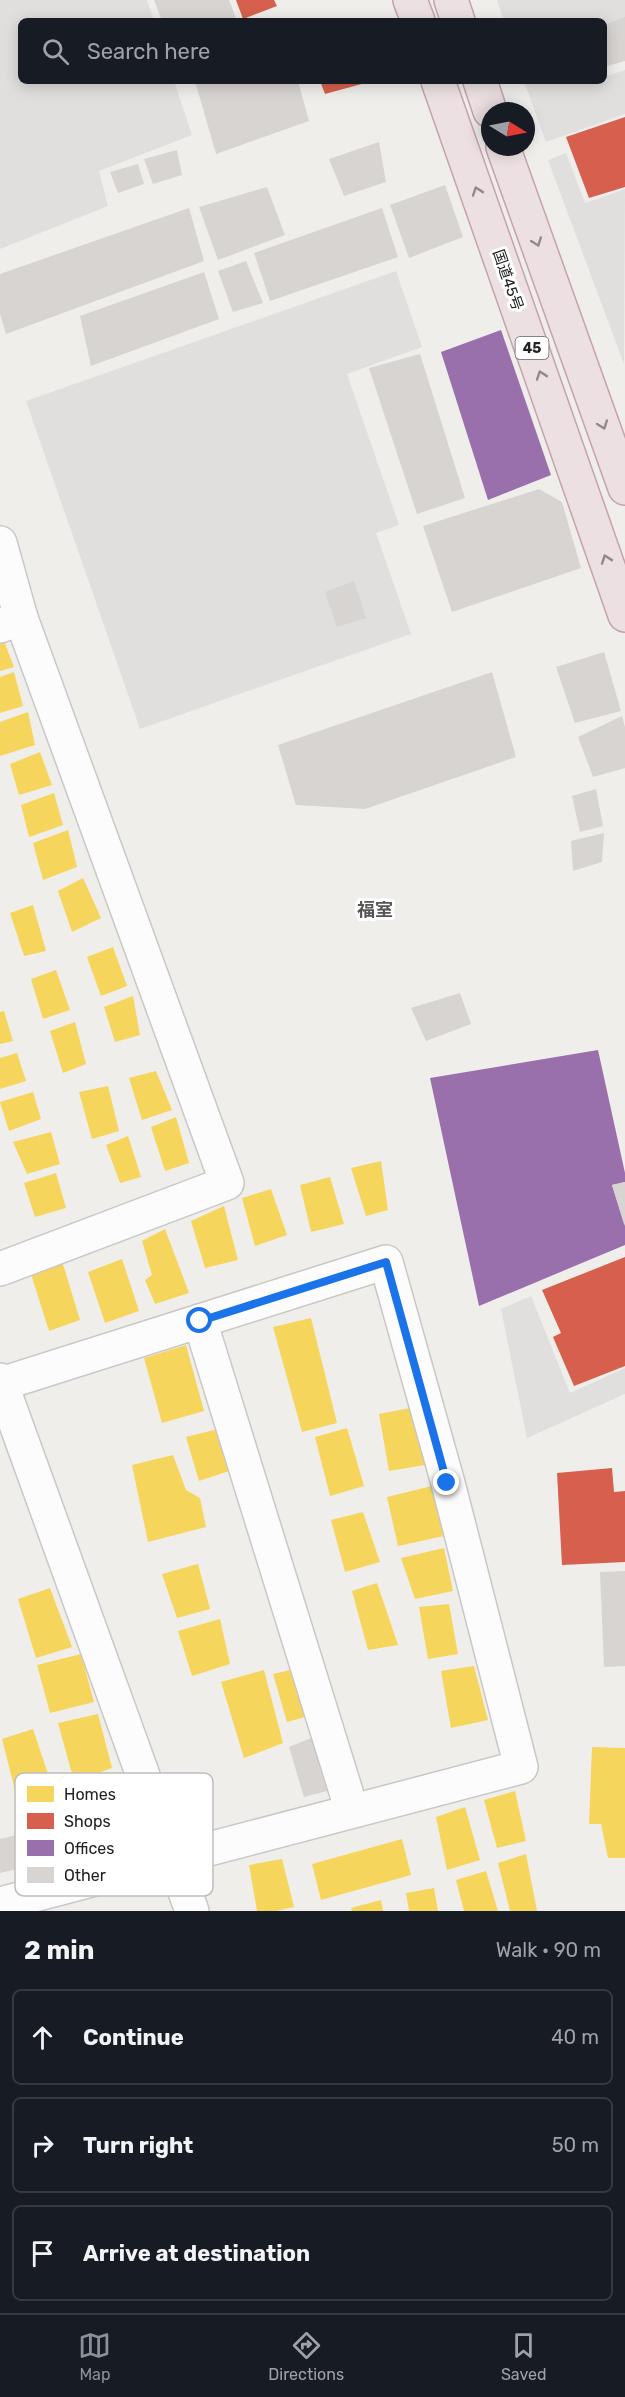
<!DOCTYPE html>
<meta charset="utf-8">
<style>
body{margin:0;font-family:Rubik,"Noto Sans JP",sans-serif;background:#242831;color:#f1f3f6}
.compass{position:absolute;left:481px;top:102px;width:54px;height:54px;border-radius:50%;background:#171b24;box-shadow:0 3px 15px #0003;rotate:100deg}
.stop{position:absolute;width:18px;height:18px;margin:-14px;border:4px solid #1a73e8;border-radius:50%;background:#fff}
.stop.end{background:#1a73e8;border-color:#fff;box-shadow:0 2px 6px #0008}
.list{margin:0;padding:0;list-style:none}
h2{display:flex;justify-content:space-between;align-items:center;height:78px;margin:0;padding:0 24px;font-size:26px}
h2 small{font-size:20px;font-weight:400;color:#9ea1a6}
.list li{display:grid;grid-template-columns:39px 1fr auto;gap:18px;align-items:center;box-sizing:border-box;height:96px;margin:0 12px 12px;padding:0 12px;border:2px solid #363941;border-radius:9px}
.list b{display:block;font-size:22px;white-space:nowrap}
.list em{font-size:20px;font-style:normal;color:#9ea1a6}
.icon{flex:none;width:33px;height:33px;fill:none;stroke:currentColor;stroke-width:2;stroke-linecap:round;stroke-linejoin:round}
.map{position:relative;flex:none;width:625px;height:1911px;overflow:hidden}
.search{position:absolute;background:#171b24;box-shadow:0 3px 15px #0003;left:18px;right:18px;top:18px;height:66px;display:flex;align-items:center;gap:15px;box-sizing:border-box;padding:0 21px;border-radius:9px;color:#9ea1a6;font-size:22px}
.sheet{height:402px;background:#171b24}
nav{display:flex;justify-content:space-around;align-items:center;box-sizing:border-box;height:84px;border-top:2px solid #363941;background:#171b24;font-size:16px;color:#9ea1a6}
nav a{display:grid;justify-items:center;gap:3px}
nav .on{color:#8c9099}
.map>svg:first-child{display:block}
.parking{fill:#e0dfde}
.homes{fill:#f6d55c}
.shops{fill:#d6604d}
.offices{fill:#9970ab}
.building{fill:#d7d4d2}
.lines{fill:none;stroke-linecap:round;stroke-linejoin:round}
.street-casing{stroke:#c9c8c7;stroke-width:36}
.highway-casing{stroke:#c5a2ac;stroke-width:36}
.street{stroke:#fdfcfc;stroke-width:33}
.highway{stroke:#ece0e2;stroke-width:33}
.oneway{stroke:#918a8c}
.route{stroke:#1a73e8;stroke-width:8}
.labels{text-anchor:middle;stroke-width:6;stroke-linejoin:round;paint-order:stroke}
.shield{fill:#fff;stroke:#646464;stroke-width:1.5}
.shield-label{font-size:14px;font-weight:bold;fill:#222}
.street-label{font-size:15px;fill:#222;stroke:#fff}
.quarter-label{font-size:18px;font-weight:bold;fill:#555;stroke:#fff}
.key{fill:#fff;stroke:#bdbdbd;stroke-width:1.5}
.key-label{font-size:16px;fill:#222}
</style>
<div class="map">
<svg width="625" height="1911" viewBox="0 0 625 1911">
<rect width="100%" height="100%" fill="#f0eeeb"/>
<!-- parking -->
<g class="parking">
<polygon points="0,0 147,0 154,21 21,21 21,81 174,81 192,135 99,171 108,206 0,249"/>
<polygon points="497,0 625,0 625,21 604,28 604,21 504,21"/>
<polygon points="625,70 625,114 546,142 524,81 604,81 604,77"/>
<polygon points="566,153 585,203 625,189 624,364 548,160"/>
<polygon points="396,271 422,347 347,374 399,525 376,533 411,634 140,729 26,401"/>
<polygon points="531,1296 570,1393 625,1368 625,1394 527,1438 501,1309"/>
</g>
<!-- homes -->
<g class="homes">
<polygon points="0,631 14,667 0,671"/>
<polygon points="14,672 23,706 0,713 0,677"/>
<polygon points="28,712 35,745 0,756 0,722"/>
<polygon points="40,752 52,785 19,795 10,764"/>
<polygon points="54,793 63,825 29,837 21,805"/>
<polygon points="68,830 77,867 43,880 33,843"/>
<polygon points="83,878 101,918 72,932 58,891"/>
<polygon points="33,905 46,951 24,956 10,913"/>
<polygon points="113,947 127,986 101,996 87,957"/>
<polygon points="56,970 70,1010 43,1019 31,979"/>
<polygon points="133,996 140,1035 115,1042 104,1007"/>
<polygon points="4,1011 13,1041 0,1044 0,1012"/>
<polygon points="75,1022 86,1064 63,1073 50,1031"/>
<polygon points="17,1053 26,1081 0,1089 0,1058"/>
<polygon points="156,1071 172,1110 142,1120 129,1078"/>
<polygon points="108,1086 119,1131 92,1139 79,1092"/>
<polygon points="33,1092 41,1119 9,1131 0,1102"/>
<polygon points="176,1117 189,1163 165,1171 151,1127"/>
<polygon points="51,1132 60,1164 27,1174 13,1142"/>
<polygon points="128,1136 141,1177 120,1183 106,1145"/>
<polygon points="381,1161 388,1210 366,1216 351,1168"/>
<polygon points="56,1173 66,1208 35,1217 24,1183"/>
<polygon points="330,1177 344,1224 311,1232 300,1185"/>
<polygon points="271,1189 287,1235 255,1246 242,1198"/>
<polygon points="224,1206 238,1260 205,1268 191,1221"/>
<polygon points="165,1229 189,1293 155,1304 145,1280 152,1275 142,1241"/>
<polygon points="122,1259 139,1311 105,1323 88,1272"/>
<polygon points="62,1261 80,1320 49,1331 31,1274"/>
<polygon points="311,1318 337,1423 302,1432 273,1327"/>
<polygon points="186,1345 204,1411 162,1423 144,1358"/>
<polygon points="410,1408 425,1465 389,1471 379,1414"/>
<polygon points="347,1428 364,1486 330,1496 315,1437"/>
<polygon points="218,1429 229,1471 199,1481 186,1437"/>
<polygon points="173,1455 186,1490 200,1498 206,1527 148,1542 132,1465"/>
<polygon points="432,1486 444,1536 398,1546 387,1497"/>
<polygon points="363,1512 380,1562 345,1572 331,1520"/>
<polygon points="444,1548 453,1591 415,1599 401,1558"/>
<polygon points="198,1564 210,1609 177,1618 162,1574"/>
<polygon points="377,1583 398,1645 368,1650 352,1591"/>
<polygon points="50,1588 72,1647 36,1658 18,1599"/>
<polygon points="449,1604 458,1654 428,1659 419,1607"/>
<polygon points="220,1619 230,1664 192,1676 178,1631"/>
<polygon points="81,1654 94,1702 50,1713 37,1665"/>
<polygon points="474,1666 488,1720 451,1728 441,1671"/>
<polygon points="295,1669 312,1715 287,1722 273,1674"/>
<polygon points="264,1670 283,1743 244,1758 221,1682"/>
<polygon points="98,1714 112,1768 74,1781 58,1723"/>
<polygon points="33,1729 61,1813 23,1822 2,1739"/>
<polygon points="592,1747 625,1748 625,1858 608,1858 601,1824 589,1824"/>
<polygon points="515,1791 526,1841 497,1848 484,1800"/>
<polygon points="465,1807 480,1860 447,1870 436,1817"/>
<polygon points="402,1839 411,1875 321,1900 312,1864"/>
<polygon points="526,1854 537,1911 510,1911 498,1863"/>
<polygon points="282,1859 294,1907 276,1911 257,1911 249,1865"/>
<polygon points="486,1871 498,1911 464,1911 456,1880"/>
<polygon points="434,1888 438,1911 409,1911 406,1893"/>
<polygon points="381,1900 383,1911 352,1911 351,1908"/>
</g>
<!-- shops -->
<g class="shops">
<polygon points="236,0 274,0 277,6 243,19"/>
<polygon points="320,81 369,81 369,82 325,94"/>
<polygon points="625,117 625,187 589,198 566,137"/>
<polygon points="625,1257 625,1366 574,1386 553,1337 561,1333 542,1290"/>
<polygon points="612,1468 614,1492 625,1491 625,1562 562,1565 557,1473"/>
</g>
<!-- offices -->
<g class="offices">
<polygon points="501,330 551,475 488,500 441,352"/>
<polygon points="598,1050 625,1173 625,1182 612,1185 625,1226 625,1245 479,1306 430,1078"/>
</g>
<!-- building -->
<g class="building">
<polygon points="154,0 229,0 237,21 162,21"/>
<polygon points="625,17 625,61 604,67 604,25"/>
<polygon points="195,81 298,81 309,121 216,154"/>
<polygon points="379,142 386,182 344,196 329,159"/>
<polygon points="177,150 182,175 153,184 144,159"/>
<polygon points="138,164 144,184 118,193 110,172"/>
<polygon points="445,185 463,237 409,258 390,205"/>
<polygon points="267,187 285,235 218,260 199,207"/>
<polygon points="189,208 204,261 6,334 0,314 0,274"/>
<polygon points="382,208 398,257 270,301 254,253"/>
<polygon points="246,261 263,303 233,312 218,271"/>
<polygon points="204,272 219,319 91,366 80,316"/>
<polygon points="420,354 465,498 417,514 369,368"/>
<polygon points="539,489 562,502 581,568 452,612 423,526"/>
<polygon points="354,581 366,618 337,627 325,592"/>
<polygon points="604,652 621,711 575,723 556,667"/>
<polygon points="492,672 516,757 365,809 296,805 278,745"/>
<polygon points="622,716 625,727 625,768 593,777 578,737"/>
<polygon points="596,789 603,826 580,832 572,796"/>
<polygon points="604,833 602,862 573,871 571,841"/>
<polygon points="460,993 471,1024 426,1041 411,1008"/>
<polygon points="625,1182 625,1224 624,1224 612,1185"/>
<polygon points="625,1571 625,1666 604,1667 600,1572"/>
<polygon points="316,1736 331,1790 304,1797 289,1747"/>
<polygon points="25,1833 33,1865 0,1873 0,1839"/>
</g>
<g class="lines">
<!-- street casing -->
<g class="street-casing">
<g id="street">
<polyline points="0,543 21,618"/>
<polyline points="0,626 21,618 227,1183 0,1269"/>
<polyline points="200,1321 352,1811"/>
<polyline points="0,1380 192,1911"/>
<polyline points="0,1904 521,1767 448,1483 386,1262 1,1384"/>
</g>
</g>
<!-- highway casing -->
<g class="highway-casing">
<g id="highway">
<polyline points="410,0 418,21"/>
<polyline points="451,0 458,21"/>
<polyline points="438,81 625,615"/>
<polyline points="480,81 490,111"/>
<polyline points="503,147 625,488"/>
</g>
</g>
<!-- street -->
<use href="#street" class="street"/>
<!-- highway -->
<use href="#highway" class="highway"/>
</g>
<!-- one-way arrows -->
<defs><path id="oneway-chevron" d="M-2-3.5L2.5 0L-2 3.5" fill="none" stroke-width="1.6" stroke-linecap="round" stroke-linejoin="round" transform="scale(1.5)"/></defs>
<g class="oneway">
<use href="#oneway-chevron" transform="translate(477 191) rotate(-109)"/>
<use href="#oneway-chevron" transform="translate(537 242) rotate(70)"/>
<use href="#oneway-chevron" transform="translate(541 375) rotate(-109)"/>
<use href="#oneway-chevron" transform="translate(603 425) rotate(70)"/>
<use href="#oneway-chevron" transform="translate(606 559) rotate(-109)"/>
</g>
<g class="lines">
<!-- route -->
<polyline class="route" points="200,1321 386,1262 447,1483"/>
</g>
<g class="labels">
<!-- shield labels -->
<rect class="shield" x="515.5" y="337" width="33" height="22" rx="4.5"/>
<g class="shield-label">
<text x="532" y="353">45</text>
</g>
<!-- street labels -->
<g class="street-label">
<text transform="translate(508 280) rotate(71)" y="5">国道45号</text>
</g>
<!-- quarter labels -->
<g class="quarter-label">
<text x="375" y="916">福室</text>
</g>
</g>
<!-- legend -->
<rect x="15" y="1773" width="198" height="123" rx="9" class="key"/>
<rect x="27" y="1786" width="27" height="16" fill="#f6d55c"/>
<rect x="27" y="1813" width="27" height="16" fill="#d6604d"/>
<rect x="27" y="1840" width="27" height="16" fill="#9970ab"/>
<rect x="27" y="1867" width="27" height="16" fill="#d7d4d2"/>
<g class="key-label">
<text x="64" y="1800">Homes</text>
<text x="64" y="1827">Shops</text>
<text x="64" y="1854">Offices</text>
<text x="64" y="1881">Other</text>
</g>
</svg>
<svg class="compass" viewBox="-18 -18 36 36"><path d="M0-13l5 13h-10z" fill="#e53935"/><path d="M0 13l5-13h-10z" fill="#9ea1a6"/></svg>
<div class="stop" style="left:200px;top:1321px"></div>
<div class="stop end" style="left:447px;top:1483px"></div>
<div class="search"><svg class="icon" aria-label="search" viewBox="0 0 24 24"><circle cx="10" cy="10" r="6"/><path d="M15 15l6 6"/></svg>Search here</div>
</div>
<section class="sheet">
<h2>2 min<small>Walk · 90 m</small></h2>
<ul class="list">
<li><svg class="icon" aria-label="ahead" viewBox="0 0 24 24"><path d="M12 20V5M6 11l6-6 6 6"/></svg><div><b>Continue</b></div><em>40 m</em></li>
<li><svg class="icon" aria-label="right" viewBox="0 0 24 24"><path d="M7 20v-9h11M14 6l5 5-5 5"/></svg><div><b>Turn right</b></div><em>50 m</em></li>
<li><svg class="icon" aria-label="arrive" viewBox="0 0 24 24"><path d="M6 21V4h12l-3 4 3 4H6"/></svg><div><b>Arrive at destination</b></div></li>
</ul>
</section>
<nav>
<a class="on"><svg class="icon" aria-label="map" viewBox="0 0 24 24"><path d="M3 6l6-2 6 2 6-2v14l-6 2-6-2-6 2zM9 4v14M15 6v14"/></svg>Map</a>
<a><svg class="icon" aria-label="directions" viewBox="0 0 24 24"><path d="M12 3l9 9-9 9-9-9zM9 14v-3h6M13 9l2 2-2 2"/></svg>Directions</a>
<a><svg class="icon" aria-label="saved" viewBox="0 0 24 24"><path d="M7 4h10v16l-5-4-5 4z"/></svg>Saved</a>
</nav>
